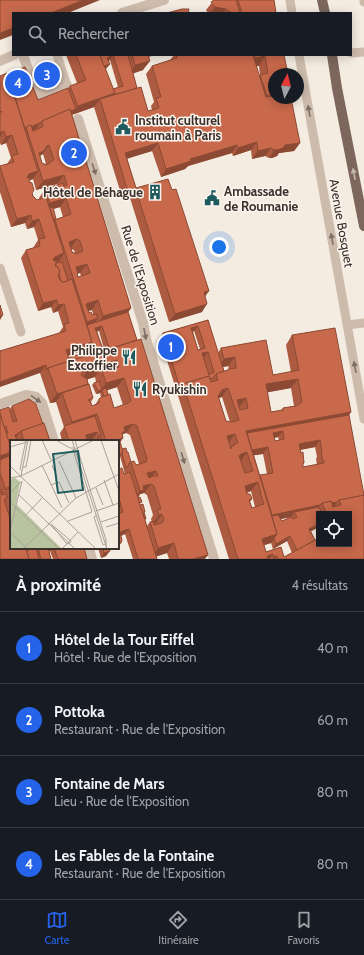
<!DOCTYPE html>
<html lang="fr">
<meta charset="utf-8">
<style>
body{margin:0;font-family:Cabin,sans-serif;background:#20242c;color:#f1f3f6}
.controls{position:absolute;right:12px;bottom:12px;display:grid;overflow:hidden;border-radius:0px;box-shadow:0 2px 10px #0003}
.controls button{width:36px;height:36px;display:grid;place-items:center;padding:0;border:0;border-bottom:1px solid #363941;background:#171b24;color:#f1f3f6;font:20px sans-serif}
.compass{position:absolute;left:268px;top:68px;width:36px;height:36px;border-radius:50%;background:#171b24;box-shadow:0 2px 10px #0003;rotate:7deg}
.you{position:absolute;left:219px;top:247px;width:14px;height:14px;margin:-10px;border:3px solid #fff;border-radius:50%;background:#1a73e8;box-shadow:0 0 0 6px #1a73e833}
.badge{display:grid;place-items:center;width:26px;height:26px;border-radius:50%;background:#2563eb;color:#fff;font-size:13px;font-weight:700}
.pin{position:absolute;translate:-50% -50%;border:2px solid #fff;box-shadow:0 1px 4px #0006}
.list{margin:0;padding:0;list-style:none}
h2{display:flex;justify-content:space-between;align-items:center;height:52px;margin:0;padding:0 16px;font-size:17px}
h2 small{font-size:13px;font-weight:400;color:#9ea1a6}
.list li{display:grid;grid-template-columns:26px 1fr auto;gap:12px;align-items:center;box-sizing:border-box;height:72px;padding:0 16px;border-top:1px solid #363941}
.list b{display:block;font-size:15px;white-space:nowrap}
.list p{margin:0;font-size:13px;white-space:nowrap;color:#9ea1a6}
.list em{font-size:13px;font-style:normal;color:#9ea1a6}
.icon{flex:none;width:22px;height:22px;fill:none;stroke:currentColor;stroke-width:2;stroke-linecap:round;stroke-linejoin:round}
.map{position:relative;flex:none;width:364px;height:559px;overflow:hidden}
.search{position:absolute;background:#171b24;box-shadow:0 2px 10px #0003;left:12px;right:12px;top:12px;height:44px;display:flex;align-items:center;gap:10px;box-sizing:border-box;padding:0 14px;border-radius:0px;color:#9ea1a6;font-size:15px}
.sheet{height:340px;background:#171b24}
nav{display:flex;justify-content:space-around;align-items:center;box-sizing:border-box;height:56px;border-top:1px solid #363941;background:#171b24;font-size:11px;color:#9ea1a6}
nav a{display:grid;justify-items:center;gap:2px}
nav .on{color:#2563eb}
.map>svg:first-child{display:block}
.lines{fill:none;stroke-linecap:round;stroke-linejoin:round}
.service{stroke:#cdbbac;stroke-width:9}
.pedestrian{stroke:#cdbbac;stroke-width:10}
.minor{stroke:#cdbbac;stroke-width:10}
.primary{stroke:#7d675c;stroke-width:10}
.wall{fill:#ac5a40;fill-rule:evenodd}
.shaded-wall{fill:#8c4a34}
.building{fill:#c8694b;stroke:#8c4a34;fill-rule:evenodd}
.oneway{fill:#7d6f65}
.oneway2{fill:#c2b5ac}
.labels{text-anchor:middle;stroke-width:3;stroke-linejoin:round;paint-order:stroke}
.poi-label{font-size:13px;font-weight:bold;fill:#3b302b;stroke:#fbf5ee;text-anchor:start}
.street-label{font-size:13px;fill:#3b302b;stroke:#fbf5ee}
.inset-road{fill:none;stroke:#aaa098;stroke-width:1}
.view{fill:#1f5a5e;fill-opacity:0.15;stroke:#1f5a5e;stroke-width:2}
.inset-edge{fill:none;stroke:#3b302b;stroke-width:2}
</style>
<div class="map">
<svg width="364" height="559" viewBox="0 0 364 559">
<rect width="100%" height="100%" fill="#f4ebe1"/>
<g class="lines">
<!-- service -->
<g class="service">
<polyline points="290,0 292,13"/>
<polyline points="364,0 364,2"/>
<polyline points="351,53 364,52"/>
<polyline points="57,55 69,92"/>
<polyline points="299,55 364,419"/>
<polyline points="0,268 21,332"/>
<polyline points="347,325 364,323"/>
</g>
<!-- pedestrian -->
<g class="pedestrian">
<polyline points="23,55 37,95 67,85"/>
<polyline points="0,404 26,395 36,397 42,403 54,441"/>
<polyline points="89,548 92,559"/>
</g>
<!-- minor -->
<g class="minor">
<polyline points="122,13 164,0"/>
<polyline points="0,61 14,55"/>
<polyline points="78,119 143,323 146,339 214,559"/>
</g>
<!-- primary -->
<g class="primary">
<polyline points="322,0 325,13"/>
<polyline points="332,55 337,88 364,226"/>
</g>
</g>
<!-- wall -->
<g class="wall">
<polygon points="214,0 274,0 276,13 208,13 206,10"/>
<path d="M66 55H154L149 57 143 70 133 73 137 88 148 111 152 110 151 106 154 102 146 74 152 66 170 60 174 55H284L274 74 300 143 294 151 279 153 277 156 272 158H269L265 156 252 159 251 150 233 156 232 153 188 166 185 169 161 177 152 151 127 158 136 188 172 190 209 291 205 296 202 312 169 322 130 198 123 200 94 107 72 115 131 308 128 312 137 340 208 555 205 559H169L167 553 156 556 157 559H160H133L125 534 121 536V543L118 547V514L119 513 118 511V469L124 474H125L120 456 118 458V441H93V439L87 440V441H62L60 433 64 427 56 402 50 403 40 373 0 351 59 333 63 327 58 311 53 313 51 307 38 311 21 258 26 250 33 248 38 240 34 227 27 229 25 223 11 227 0 192V166L7 164 11 158 6 143 1 145 0 143V76L38 100 68 88 70 86 77 83ZM110 60 118 87 113 89 105 69 110 64 108 61ZM256 66H259L260 75 259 76ZM43 154 46 164 42 163 40 156 41 155ZM33 179 36 190 57 184 58 185 45 189 39 198V199L37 200 33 196 29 182 30 180ZM60 207 63 217 56 219 53 209ZM71 249 74 250 75 253 72 252ZM78 273H80L81 276 78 277 77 275ZM92 310 93 314 92 315 89 313 88 311ZM97 331H99L104 349H103ZM86 349 87 352 68 358V356ZM98 373 95 377 96 382 94 383 92 385 96 394 100 393 101 397 99 399 95 405 92 406 91 402 93 398 87 379 95 377ZM117 387 123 405 114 408 107 390ZM126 433 130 435 139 464 136 465 131 462 122 449 120 442 123 438V434ZM144 493 147 495 153 515 151 519 152 522H150L147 526 145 520 144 513 140 505 138 498 140 494Z"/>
<polygon points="44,66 57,75 55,78 44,83 40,71"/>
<path d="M208 320 218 353 221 348 273 375 291 372 286 345 292 335 351 412 349 415 364 559H229L160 338 163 333ZM194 331 200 349 198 350 193 332ZM228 366 229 369 224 371 223 367ZM291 388 294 406 283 408 281 410 271 412 267 392ZM222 397 230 422 226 421 219 398ZM278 437 279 440 275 441 274 438ZM315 447 317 457 316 459 317 465 303 467V465L304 463 300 450ZM263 454 267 474 260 475 254 455ZM251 491 255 507 252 508 250 502 252 499 247 494V493ZM319 514H349V544H319L315 540 311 531 319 527ZM291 517 282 521 281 519ZM287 541 292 553 284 557 281 547 266 552 264 545 271 543 273 549Z"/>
<polygon points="12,406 43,424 50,441 11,441 11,548 36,549 37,548 84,548 87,559 53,559 50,551 49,551 51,559 0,559 0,410 10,409"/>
<polygon points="98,548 117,548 110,550 106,556 101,558"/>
</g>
<!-- shaded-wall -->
<g class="shaded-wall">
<polygon points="83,0 100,0 68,13 51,13"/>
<polygon points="215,7 226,9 223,13 211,13"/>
<polygon points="13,28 13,35 0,40 0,33"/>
<polygon points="113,55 110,60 104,63 107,58"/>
<polygon points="265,56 259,66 249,67 255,58"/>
<polygon points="150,61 143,70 129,75 135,65"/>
<polygon points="110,64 106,69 100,71 103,67"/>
<polygon points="57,75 55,78 44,83 46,80"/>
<polygon points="115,93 112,98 100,99 94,107 71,115 42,122 76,109 78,106"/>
<polygon points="40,123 35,130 28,133 27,129"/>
<polygon points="4,131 0,137 0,133"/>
<polygon points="12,135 6,143 1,145 6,137"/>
<polygon points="257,142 251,150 233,156 238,148"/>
<polygon points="158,143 152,151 120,161 125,153"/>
<polygon points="300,143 294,151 279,153 277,156 272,158 269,158 274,150 285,145"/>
<polygon points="49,145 43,154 41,155 37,160 39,153 47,146"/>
<polygon points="237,145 232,153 188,166 185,169 161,177 166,169 190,159"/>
<polygon points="271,148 265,156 252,159 258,151"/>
<polygon points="38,171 33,179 23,182 29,174"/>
<polygon points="64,175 57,184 36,190 43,181"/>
<polygon points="136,190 130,198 123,200 128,192"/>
<polygon points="66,198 60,207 46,211 45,209 50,203"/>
<polygon points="31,215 25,223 11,227 17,219"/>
<polygon points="39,219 34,227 27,229 32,221"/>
<polygon points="77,239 70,249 69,242"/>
<polygon points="64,253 59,261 50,264 55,257"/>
<polygon points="87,264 80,273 72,275 76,267"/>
<polygon points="209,291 203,299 204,292"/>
<polygon points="57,300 51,307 38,311 43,303"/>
<polygon points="98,300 92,310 84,312 86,304"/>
<polygon points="64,304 58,311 53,313 58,305"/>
<polygon points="207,304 202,312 169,322 175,314"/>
<polygon points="131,308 125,317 97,326 103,316"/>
<polygon points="3,315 0,320 0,316"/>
<polygon points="98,318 92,327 81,331 87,322"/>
<polygon points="102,326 99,331 92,333 95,328"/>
<polygon points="198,326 194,331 188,333 191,328"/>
<polygon points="92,342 86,350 60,358 66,350"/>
<polygon points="208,352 204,357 199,358 202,353"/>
<polygon points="235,357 228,366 218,368 224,359"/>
<polygon points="117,360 110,369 103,371 101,367 95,377 79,382 86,372 101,365"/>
<polygon points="46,365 40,373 0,387 0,382"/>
<polygon points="124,378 117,387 102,392 102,390 100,393 96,394 98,391 101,390 106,383"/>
<polygon points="298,379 291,388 259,394 266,384"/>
<polygon points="88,384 62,393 56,402 50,403 57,394"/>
<polygon points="228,388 222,397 215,399 222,390"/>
<polygon points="246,398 239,407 235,408 237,400"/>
<polygon points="351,412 345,422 283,431 278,437 269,439 246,439 246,431"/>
<polygon points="97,414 90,423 65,431 72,422"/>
<polygon points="133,424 126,433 123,434 120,439 123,438 118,446 118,441 113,441 124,427"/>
<polygon points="97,432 93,439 85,441 86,435"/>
<polygon points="19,433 16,438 15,435"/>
<polygon points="235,434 228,443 227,436"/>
<polygon points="101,435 97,441 95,441 99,436"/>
<polygon points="320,440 315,447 294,451 299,444"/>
<polygon points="268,447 263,454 249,456 250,450"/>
<polygon points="123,451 120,456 118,458 118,455"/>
<polygon points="11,452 11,454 6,461 0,463 0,456"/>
<polygon points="247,452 241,461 239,456 241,454"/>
<polygon points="156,471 150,480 147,473"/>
<polygon points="258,482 251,491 238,495 245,486"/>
<polygon points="151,484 144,493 140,494 137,499 134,500 143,486"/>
<polygon points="337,502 333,509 323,505"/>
<polygon points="320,505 315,512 294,512 291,517 269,521 269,515"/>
<polygon points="162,514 156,523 152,524 159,515"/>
<polygon points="319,524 319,527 306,534 309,529"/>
<polygon points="129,529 125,534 118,537 120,532"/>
<polygon points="277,534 271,543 255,548 262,539"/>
<polygon points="290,536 287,541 273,549 276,544"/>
<polygon points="174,543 167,553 152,558 158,548"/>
<polygon points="26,548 30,548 25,555"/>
<polygon points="48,548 52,548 50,551 44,553"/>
<polygon points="108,548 117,548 105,552"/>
<polygon points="110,551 106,556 101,558 104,553"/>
<polygon points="273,554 269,559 265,559 267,556"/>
<polygon points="208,555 204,559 193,559"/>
<polygon points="277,556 275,559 273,559 274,557"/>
</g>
<!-- building -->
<g class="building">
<polygon points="0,0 83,0 51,13 13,13 13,28 0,33"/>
<polygon points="214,0 236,0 240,13 232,13 226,9 215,7 211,2"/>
<polygon points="238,0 274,0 276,13 242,13"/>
<polygon points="182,9 189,9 188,13 167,13"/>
<polygon points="76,55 100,55 115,93 78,106 70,86 86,80"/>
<polygon points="100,55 128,55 137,88 114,95 115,93 113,89 123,86 113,55 107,58 110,64 104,66"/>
<polygon points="132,55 148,55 150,61 135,65"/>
<polygon points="176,55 253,55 266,97 274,96 274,98 291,98 300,143 285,145 283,148 277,150 274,150 271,148 258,151 257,142 238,148 237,145 190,159 191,161 166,169 158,143 125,153 136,188 168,179 172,190 176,189 209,291 204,292 207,304 175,314 136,190 128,192 100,99 141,87 148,111 159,108 156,98 161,97 152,66 177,58"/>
<polygon points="254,55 284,55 288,74 274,74 274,94 267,96 260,75 268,73 265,56 255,58"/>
<polygon points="46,64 48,64 50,65 52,64 57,75 46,80 42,69 44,68 44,66"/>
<polygon points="25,67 38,100 68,88 76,109 71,111 70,109 42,121 40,123 31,127 31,125 26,127 25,129 8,74"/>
<polygon points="7,73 38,171 29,174 27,178 29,178 30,180 29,182 32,183 34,190 32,193 33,196 37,200 46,197 64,253 55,257 53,260 56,261 56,263 55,266 58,267 60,272 58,275 60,280 63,282 72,279 92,342 66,350 70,361 48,368 47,370 46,365 0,382 0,350 0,351 66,331 64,324 69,323 64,304 58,305 57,300 43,303 26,250 40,246 39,239 45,238 39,219 32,221 31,215 17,219 0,167 0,166 14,162 12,156 18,154 12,135 6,137 4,131 0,133 0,112 2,112 2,111 0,112 0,76"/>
<path d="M70 109 131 308 103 316 98 300 86 304 89 313 91 312 92 315 96 314 98 318 87 322 55 220 71 214 66 198 50 203 45 189 63 183 64 186 67 185 64 175 43 181 26 127 31 125 33 131 42 127 43 125 42 121ZM49 145 54 160 46 165 42 163 39 153 44 151 47 146ZM77 239 80 241 83 251 76 254 72 252 69 242ZM87 264 90 273 78 277 77 274H78L76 267Z"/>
<polygon points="53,207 56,219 54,220 54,221 50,208"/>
<polygon points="62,262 68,281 63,282 61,281 59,274 60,272 58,267 56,266 56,263"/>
<polygon points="0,305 3,315 0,316"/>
<path d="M128 312 137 340 93 354 90 345 92 342 87 325ZM102 326 109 347 103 349 95 328Z"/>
<path d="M208 320 224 371 216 374 213 378 210 379 209 376 183 384 180 388 163 333ZM198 326 205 348 198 350 191 328ZM208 352 214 372 209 375 202 353Z"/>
<path d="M335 328 351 412 246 431 277 534 262 539 266 552 281 547 284 557 319 538V544H349V514H327L322 503 331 501 333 507 341 505 339 500 364 495V559H278L277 556 274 557 273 554 267 556 268 559H238L183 384 209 376 211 382 218 380 216 374 228 370V369L236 368 235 357 224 359 221 348 266 340 273 375 299 370 292 335ZM298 379 302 402 296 406 283 408V410L271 412 266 384ZM228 388 239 420 232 422 226 421 218 396 222 390ZM246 398 248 408 240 410 237 400ZM235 434 238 443 234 444 235 445 232 446 231 449 227 436ZM247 452 253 471 245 473 239 456 241 454ZM258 482 261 494 260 493 264 504 252 508 249 500 252 499 251 496 250 494H247L245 486Z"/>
<path d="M141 339 208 555 193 559H178L174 543 158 548 150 522 153 521 154 525 162 523 164 520 162 514 159 515 157 510 161 509 154 486 151 484 143 486 144 490 140 491 131 462 134 461 136 465 146 462 147 459 137 426 133 424 124 427 125 431 122 433 123 438 113 441H106L97 414 72 422 62 393 89 384 93 398 88 400 90 401 92 406 99 403V399L101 397 110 394 114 408 128 403 131 401 124 378 106 383 101 367 106 366 107 369 119 367 117 360 101 365 97 353ZM156 471 158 476H153L149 478 147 473Z"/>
<polygon points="89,351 91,355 70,361 68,358"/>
<polygon points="97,352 102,367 86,372 83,371 81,375 87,379 88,384 57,394 48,368"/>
<polygon points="99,381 102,390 98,391 94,383"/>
<polygon points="106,388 108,395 104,396 102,390"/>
<polygon points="29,399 36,404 43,424 21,431 19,433 15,435 17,441 11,441 11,448 6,434 8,433 6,426 4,427 0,414 0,410 9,407 13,422 17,421 12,406"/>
<polygon points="0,414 11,448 11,452 0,456"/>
<path d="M349 415 364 495 339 500 337 502 332 503 331 501 322 503 320 505 272 515 260 475 273 473 268 447 252 450 247 433ZM283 431 284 439 275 441 273 433ZM320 440 322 452H321L323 461H324V463L303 467V463H304L303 452 301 453 299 444Z"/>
<polygon points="95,416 101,435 99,436 97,432 86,435 87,441 69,441 64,426"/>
<polygon points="44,423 50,441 24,441 21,431"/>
<polygon points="120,442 123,451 121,454 118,455 118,443"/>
<polygon points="126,448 127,452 128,452 131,462 129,463 129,464 126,468 122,454 123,451 122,449"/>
<polygon points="11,454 11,486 8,487 6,490 0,473 0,460 9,456"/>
<polygon points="122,468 124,474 130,472 157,559 138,559 129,529 120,532 122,540 121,543 118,544 118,514 123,512 118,495 118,469"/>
<polygon points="11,486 11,497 8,487"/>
<polygon points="0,490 2,495 6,494 7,498 4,500 11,521 11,548 26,548 29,559 0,559"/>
<polygon points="0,490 2,489 3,493 2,494"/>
<polygon points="140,497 142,502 139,503 138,498"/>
<polygon points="143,504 145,512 144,512 146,519 145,519 140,505"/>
<polygon points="319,507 322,514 319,514 319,524 309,529 315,540 297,550 290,536 276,544 274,538 277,534 272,516 278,515 282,521 291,517 293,519 297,517 294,512"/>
<polygon points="30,548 36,548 39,559 29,559 27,552"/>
<polygon points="38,548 48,548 51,559 41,559"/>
<polygon points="54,548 84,548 87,559 58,559"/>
<polygon points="103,548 109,548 110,551 104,553"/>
</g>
<!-- one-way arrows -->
<defs><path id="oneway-solid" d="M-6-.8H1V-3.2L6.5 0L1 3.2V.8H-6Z"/></defs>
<g class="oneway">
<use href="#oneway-solid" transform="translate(309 111) rotate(-100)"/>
<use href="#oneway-solid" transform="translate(94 169) rotate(72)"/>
<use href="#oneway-solid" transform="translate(332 239) rotate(-100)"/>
<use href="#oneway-solid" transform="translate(145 334) rotate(79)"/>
<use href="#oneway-solid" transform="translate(355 367) rotate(-100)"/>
<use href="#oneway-solid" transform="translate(36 399) rotate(34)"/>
<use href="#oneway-solid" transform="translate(183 458) rotate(73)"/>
</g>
<use class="oneway2" href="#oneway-solid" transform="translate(354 174) rotate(-101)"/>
<!-- icons -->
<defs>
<g id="civic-bare" transform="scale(1.2)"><path d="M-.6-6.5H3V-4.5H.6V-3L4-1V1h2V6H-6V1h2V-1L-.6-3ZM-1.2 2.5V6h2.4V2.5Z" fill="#1f5a5e" stroke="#fbf5ee" stroke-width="2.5" paint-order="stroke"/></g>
<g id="building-bare" transform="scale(1.2)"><path d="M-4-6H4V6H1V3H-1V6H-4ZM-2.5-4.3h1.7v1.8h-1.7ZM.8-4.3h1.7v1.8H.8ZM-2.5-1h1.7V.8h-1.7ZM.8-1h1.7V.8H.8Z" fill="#1f5a5e" stroke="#fbf5ee" stroke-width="2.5" paint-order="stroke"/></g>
<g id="restaurant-bare" transform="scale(1.2)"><path d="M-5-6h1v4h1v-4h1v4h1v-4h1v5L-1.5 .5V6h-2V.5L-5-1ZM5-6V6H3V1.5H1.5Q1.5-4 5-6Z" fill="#1f5a5e" stroke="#fbf5ee" stroke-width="2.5" paint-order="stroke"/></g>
</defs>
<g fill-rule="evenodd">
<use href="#civic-bare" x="123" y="127"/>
<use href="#building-bare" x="155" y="192"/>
<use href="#civic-bare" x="212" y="198"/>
<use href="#restaurant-bare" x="129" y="357"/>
<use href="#restaurant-bare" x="140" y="389"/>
</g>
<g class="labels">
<!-- poi labels -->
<g class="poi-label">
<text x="135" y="125">Institut culturel<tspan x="135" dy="15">roumain à Paris</tspan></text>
<text x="224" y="196">Ambassade<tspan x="224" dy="15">de Roumanie</tspan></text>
<text x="143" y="197" text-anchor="end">Hôtel de Béhague</text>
<text x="117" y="355" text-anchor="end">Philippe<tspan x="117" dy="15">Excoffier</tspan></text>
<text x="152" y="394">Ryukishin</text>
</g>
<!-- street labels -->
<g class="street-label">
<text transform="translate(342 223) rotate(80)" y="5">Avenue Bosquet</text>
<text transform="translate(141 275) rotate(73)" y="5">Rue de l'Exposition</text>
</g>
</g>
<!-- overview -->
<g transform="translate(10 440)">
<rect width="109" height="109" fill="#f4ebe1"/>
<path d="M5 38 10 42 6 64 52 109H0V39Z" fill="#b8c4a0"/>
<path class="inset-road" d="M32 0 41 20M46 0 60 8H64M62 0 97 109M65 0 69 14M91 0 109 51M0 7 17 2M63 9 82 72M67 15 69 14 96 100V107M49 21 66 58M32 25 52 68M42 25 47 37M0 26 86 109M13 27H16L21 0M12 31 10 29 16 0M11 36 18 0M0 38 11 36 84 0M94 40 103 65M41 45 49 42 59 63M86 48 93 65M0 53 12 41M9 55 65 109M0 62 49 109M86 71 109 63M15 76 32 58M86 76 84 77 93 105 95 104M58 81 82 72M91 82 109 76M41 84 61 101 59 104 56 103ZM96 87 109 83M0 91 12 41M0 92 18 109M13 109 66 58 109 34M52 109 68 92"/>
<path class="view" d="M68 11 73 50 48 53 43 14Z"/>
<rect width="109" height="109" class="inset-edge"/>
</g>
</svg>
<div class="controls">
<button><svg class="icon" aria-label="locate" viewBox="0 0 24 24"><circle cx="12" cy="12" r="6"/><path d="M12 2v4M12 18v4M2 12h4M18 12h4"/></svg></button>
</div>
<svg class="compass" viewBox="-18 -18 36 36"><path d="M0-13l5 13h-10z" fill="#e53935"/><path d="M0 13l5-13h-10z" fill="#9ea1a6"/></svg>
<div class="you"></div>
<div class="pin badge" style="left:171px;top:347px">1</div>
<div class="pin badge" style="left:74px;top:153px">2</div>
<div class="pin badge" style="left:47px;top:75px">3</div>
<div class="pin badge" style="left:18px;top:83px">4</div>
<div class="search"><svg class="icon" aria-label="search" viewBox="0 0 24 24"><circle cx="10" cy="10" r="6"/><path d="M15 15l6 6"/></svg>Rechercher</div>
</div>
<section class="sheet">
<h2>À proximité<small>4 résultats</small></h2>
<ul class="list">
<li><span class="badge">1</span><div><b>Hôtel de la Tour Eiffel</b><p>Hôtel · Rue de l'Exposition</p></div><em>40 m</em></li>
<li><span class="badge">2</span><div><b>Pottoka</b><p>Restaurant · Rue de l'Exposition</p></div><em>60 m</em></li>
<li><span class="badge">3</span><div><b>Fontaine de Mars</b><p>Lieu · Rue de l'Exposition</p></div><em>80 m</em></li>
<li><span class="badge">4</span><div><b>Les Fables de la Fontaine</b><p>Restaurant · Rue de l'Exposition</p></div><em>80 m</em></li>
</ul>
</section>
<nav>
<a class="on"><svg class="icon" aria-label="map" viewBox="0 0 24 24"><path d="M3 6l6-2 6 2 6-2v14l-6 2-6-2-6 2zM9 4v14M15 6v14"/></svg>Carte</a>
<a><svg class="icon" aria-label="directions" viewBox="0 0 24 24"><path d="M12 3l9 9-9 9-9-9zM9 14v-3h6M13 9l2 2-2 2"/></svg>Itinéraire</a>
<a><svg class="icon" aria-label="saved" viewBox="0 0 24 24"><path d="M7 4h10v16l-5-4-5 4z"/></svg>Favoris</a>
</nav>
